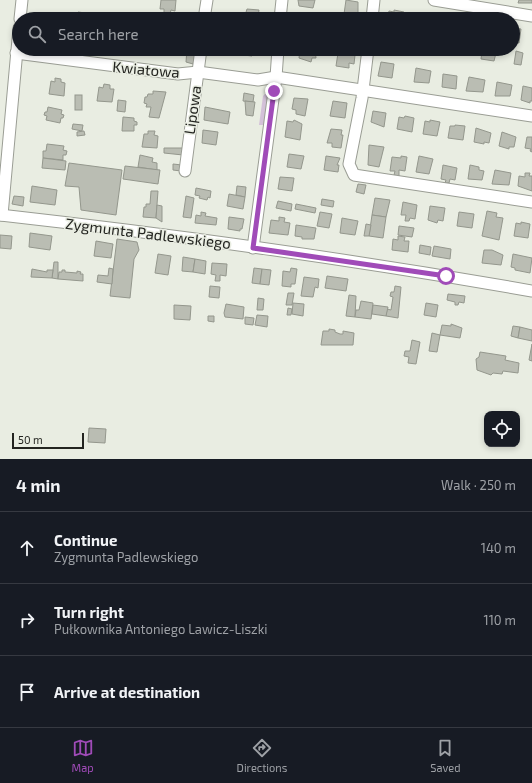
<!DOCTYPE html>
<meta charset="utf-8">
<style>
body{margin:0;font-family:"Exo 2",sans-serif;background:#242831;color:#f1f3f6}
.controls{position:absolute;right:12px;bottom:12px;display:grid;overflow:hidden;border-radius:8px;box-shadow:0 2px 6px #0003}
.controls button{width:36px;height:36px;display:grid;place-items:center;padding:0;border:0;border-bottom:1px solid #363941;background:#171b24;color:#f1f3f6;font:20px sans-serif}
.scale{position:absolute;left:12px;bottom:10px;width:72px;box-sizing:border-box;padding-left:4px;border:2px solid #232420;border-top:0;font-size:11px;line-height:14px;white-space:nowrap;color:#232420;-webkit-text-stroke:3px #e9ede2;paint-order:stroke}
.stop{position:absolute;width:12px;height:12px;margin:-9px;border:3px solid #a04bb8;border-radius:50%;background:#fff}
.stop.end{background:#a04bb8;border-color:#fff;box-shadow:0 1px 4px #0008}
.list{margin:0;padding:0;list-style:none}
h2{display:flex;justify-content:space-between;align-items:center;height:52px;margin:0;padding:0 16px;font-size:17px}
h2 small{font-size:13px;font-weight:400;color:#9ea1a6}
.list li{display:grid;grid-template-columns:26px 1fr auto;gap:12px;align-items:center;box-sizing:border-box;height:72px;padding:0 16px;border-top:1px solid #363941}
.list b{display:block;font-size:15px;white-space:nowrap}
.list p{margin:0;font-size:13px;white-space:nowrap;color:#9ea1a6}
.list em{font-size:13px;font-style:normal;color:#9ea1a6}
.icon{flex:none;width:22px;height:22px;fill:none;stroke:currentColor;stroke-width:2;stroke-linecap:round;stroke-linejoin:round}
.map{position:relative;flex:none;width:532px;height:459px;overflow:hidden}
.search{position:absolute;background:#171b24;box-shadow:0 2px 6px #0003;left:12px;right:12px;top:12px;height:44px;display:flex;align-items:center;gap:10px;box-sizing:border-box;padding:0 14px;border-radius:22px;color:#9ea1a6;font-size:15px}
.sheet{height:268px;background:#171b24}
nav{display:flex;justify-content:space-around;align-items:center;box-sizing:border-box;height:56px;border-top:1px solid #363941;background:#171b24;font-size:11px;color:#9ea1a6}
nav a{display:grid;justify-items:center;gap:2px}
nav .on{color:#a04bb8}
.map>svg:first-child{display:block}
.green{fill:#d3c1d8}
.building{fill:#babdb3;stroke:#94978d}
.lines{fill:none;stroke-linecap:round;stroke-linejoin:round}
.minor-casing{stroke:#9a9d94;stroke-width:13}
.minor{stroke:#fff;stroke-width:11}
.route{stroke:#a04bb8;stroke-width:5}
.labels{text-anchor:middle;stroke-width:3;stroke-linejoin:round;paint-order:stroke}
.street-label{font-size:15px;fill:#232420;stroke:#e9ede2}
</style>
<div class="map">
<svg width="532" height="459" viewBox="0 0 532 459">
<rect width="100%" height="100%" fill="#e9ede2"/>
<!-- green -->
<polygon class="green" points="265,94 268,94 264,125 259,125 263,96"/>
<!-- building -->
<g class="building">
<polygon points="161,0 176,0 175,11 171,10 170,14 164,13 164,9 160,9"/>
<polygon points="298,0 315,0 313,8 299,6"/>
<polygon points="346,0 358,2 358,16 344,14"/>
<polygon points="519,0 532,0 532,3 518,3"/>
<polygon points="247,9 259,10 258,17 260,17 260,19 244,19"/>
<polygon points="394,10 404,12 402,19 387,19 389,11 394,12"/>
<polygon points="78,12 93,14 93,19 77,19"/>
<polygon points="513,28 521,29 519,43 513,43"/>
<polygon points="157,49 170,49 169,51 165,50 165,54 159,53 159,49"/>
<polygon points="187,49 196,49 193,64 186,62"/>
<polygon points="236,49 255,49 252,56 236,54"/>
<polygon points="300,49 315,49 316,58 312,58 311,62 299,58"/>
<polygon points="383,49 396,49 395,54 382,52"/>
<polygon points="482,51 496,53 494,61 481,59"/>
<polygon points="516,51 523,53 521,65 514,64"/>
<polygon points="338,53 355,55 354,64 349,63 349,68 336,66"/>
<polygon points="381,62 394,64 392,78 378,76"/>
<polygon points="416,68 431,71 429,83 414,82"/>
<polygon points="443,74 457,76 456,89 442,87"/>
<polygon points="469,77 485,80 483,92 466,91"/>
<polygon points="55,78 61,79 61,82 65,83 64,96 49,94 51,81 55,82"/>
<polygon points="497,82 512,85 510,96 495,96"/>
<polygon points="104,84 110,85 110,89 114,89 112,102 97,101 99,87 103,88"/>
<polygon points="523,86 532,88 532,101 530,101 530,103 521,100"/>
<polygon points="153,91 166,92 159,118 149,117 151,107 146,107 147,104 144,103 145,97 147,97 148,94 153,94"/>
<polygon points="244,93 254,95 253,102 243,101"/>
<rect x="75" y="95" width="7" height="15"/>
<polygon points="294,98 308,99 305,116 296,114 296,110 292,109"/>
<polygon points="118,100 126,101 125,112 117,111"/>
<polygon points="245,101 255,102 253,116 246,115"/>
<polygon points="333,101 347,103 345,118 330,116"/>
<polygon points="48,107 62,110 61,114 64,115 63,118 61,118 60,123 46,120 47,116 44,115 45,112 47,112"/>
<polygon points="205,107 230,112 228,124 204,120"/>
<polygon points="373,111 386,113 384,127 371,122"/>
<polygon points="405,116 414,118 412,132 397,129 399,117 404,118"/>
<polygon points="123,117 134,118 134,121 137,122 137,125 134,125 134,131 122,131"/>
<polygon points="294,120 302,124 300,140 285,137 287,121 293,122"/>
<polygon points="430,120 440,122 437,136 423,134 425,121 430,122"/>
<polygon points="73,124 83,125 82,131 72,129"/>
<polygon points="455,125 465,126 463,140 448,138 450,126 455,126"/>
<polygon points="476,128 491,133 489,143 484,142 484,144 474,142"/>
<polygon points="331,129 342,130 341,135 343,135 341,148 332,147 332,143 327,143"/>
<polygon points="203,130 218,132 216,145 202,143"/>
<polygon points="84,131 85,135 77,136 77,132"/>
<polygon points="148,131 155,131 154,135 158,136 157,148 142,147 144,134 148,134"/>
<polygon points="502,132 516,137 514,147 509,147 509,149 499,146"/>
<polygon points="527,137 532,137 532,152 530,151 531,149 525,148"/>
<polygon points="47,144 64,146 63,150 67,151 66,155 63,155 63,160 43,158 43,151 46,151"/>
<polygon points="369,145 384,147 379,167 368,165"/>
<polygon points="164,148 183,148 183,155 164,153"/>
<polygon points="289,154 304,156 301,169 287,167"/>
<polygon points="140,155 153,158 152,162 157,163 157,170 138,167"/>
<polygon points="326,156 340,158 337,165 339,165 338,172 324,170"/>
<polygon points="401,156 407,157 405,171 399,170 399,176 394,175 395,171 390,171 392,157 401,158"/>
<polygon points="419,156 433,159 429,174 416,172"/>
<polygon points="43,158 66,161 65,170 42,168"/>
<polygon points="69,163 122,170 116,215 81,210 79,187 65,186"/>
<polygon points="173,164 182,165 181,171 173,170"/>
<polygon points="443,165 457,168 455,180 450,179 449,183 445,183 446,180 441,179"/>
<polygon points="470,165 479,167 479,170 484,171 482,180 468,179"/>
<polygon points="125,166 160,170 158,184 123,179"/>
<polygon points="495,170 511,173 509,185 492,184"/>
<polygon points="525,173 530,173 529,176 532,176 532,191 518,186 519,176 525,177"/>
<polygon points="280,177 294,178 292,191 278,189"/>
<polygon points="358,184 366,185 364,194 356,192"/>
<polygon points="32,186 57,190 55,205 30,202"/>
<polygon points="237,186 246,187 245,197 236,195"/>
<polygon points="196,188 211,191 210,198 208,197 207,200 199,198 200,196 195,195"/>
<polygon points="151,191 158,191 156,218 143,217 144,207 146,207 146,204 150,204"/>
<polygon points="229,194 245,197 243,209 227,206"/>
<polygon points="14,196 24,197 23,206 12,204"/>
<polygon points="186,196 194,198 191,218 183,217"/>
<polygon points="375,198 390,200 386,217 372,215"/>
<polygon points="322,199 334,201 333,207 321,205"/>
<polygon points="278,201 292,204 291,211 276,208"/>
<polygon points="403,202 417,205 415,219 410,218 409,221 405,221 406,215 401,215"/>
<polygon points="296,204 316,208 315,213 295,209"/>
<polygon points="157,205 162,206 162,222 156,218"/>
<polygon points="430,206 445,208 443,221 438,220 437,223 428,220"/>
<polygon points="487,211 497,213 496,217 503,218 499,240 482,236"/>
<polygon points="201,212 206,213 205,216 217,218 216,225 195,223 196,215 201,216"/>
<polygon points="320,212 332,214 329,228 317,226"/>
<polygon points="459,212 474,214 472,228 457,226"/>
<polygon points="372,215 386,217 383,238 369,236"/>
<polygon points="229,217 244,219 242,229 240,229 240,231 228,229"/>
<polygon points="279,217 285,218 284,222 290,223 288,235 269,233 271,220 279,221"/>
<polygon points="342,218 358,221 355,235 340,233"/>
<polygon points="521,222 530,224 528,238 514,236 516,223 521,224"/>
<polygon points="366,224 371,225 369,236 364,236"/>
<polygon points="296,225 316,228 314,239 302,239 302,237 295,236"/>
<polygon points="399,226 414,228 412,237 398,235"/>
<polygon points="30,233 52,236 50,250 29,247"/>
<polygon points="0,235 12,236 11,249 0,248"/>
<polygon points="398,236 405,237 404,241 409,241 408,252 392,250 393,239 398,240"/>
<polygon points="117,239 137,242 139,250 134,259 130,298 110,296"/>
<polygon points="96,241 113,244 111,258 94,256"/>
<polygon points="420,245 431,247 430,255 419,253"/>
<polygon points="434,246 451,249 450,259 432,256"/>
<polygon points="484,250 492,250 503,255 501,265 482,263"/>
<polygon points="158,254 171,256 168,275 155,273"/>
<polygon points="513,254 532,258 530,273 515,270 515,268 511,267"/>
<polygon points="183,257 195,259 193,272 182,271"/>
<polygon points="195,259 206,261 205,274 193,272"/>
<polygon points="54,262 58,262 58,279 52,278"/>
<polygon points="212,263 227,264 226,276 220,275 220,281 215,281 216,275 211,274"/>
<polygon points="109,268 113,269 112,284 97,282 98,275 108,276"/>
<polygon points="254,268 262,269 260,284 252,283"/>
<polygon points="291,268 297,269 295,284 291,284 291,287 282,286 283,271 290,272"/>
<polygon points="32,269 47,272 47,270 53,270 52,278 31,277"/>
<polygon points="262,269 271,270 269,285 260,284"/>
<polygon points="62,270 65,270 65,272 77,273 77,271 81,272 80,274 83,274 83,281 58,279 59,272 62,272"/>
<polygon points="327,276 348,279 346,291 325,288"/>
<polygon points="304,277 319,279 318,288 315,287 313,297 301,296"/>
<polygon points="210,286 220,287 219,298 209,297"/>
<polygon points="395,286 401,287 398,318 386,316 387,309 391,310 393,297 390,296 391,292 394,292"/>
<polygon points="288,293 294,293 292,305 286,305"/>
<polygon points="448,294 465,296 464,303 459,302 458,305 455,305 455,302 447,300"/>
<polygon points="349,295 356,296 355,317 346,316"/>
<polygon points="258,298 264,299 263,310 257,310"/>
<polygon points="361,301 373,303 371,319 355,317 356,310 359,310"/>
<polygon points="293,303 304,304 303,316 292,314"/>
<polygon points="426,303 438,305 436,317 424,315"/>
<polygon points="226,304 244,307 243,319 225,317 224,313"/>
<polygon points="174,305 191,306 190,320 174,319"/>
<polygon points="373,305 388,307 386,316 372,314"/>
<polygon points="288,308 292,309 291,315 287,315"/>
<polygon points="257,315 268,316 267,327 255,325"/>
<polygon points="208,316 214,316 214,322 208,321"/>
<polygon points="245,317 254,318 253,325 245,324"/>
<polygon points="451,324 462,328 460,338 440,335 442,325 451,326"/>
<polygon points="513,326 520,327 518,338 511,336"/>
<polygon points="520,327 532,330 532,341 518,338"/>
<polygon points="329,329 335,330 335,332 340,334 343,334 343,331 354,333 353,345 321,345 323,331 329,331"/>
<polygon points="432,333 440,335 437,352 429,351"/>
<polygon points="412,340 420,342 416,364 408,363 409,357 404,356 405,351 410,351"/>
<polygon points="532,344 532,361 529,360"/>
<polygon points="480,352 506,356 505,360 519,363 518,373 503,371 502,374 493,373 491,375 477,370 476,359 479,357"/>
<polygon points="89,428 106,429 105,443 88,442"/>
</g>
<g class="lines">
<!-- minor casing -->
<g class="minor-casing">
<g id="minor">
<polyline points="434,0 532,16"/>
<polyline points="20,19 22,0"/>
<polyline points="204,19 207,0"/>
<polyline points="280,19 282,0"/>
<polyline points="372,19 374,0"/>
<polyline points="368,49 362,98 349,164 354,175 532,202"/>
<polyline points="16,53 178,74 198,72 258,80 276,77 532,116"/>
<polyline points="185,171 201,49"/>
<path d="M0 215C178 235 356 260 532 291"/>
<polyline points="2,215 19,28"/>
<polyline points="253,248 276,77 278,49"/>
</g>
</g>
<!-- minor -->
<use href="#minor" class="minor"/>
</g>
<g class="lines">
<!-- route -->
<polyline class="route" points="274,91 253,248 446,276"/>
</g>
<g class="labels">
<!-- street labels -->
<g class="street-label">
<text transform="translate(146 70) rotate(5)" y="5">Kwiatowa</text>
<text transform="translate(193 110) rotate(-82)" y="5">Lipowa</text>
<text transform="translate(148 234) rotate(7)" y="5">Zygmunta Padlewskiego</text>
</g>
</g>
</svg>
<div class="controls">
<button><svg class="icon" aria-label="locate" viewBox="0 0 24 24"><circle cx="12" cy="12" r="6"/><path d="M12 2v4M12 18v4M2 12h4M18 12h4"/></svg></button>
</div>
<div class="scale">50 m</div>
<div class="stop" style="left:446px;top:276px"></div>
<div class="stop end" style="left:274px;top:91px"></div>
<div class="search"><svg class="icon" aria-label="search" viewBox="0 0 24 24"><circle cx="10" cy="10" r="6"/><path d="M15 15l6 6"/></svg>Search here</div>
</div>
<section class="sheet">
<h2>4 min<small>Walk · 250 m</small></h2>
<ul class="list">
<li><svg class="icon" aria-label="ahead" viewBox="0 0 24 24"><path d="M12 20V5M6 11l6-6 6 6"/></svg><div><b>Continue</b><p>Zygmunta Padlewskiego</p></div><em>140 m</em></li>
<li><svg class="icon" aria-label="right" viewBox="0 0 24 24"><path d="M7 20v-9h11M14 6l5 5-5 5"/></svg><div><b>Turn right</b><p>Pułkownika Antoniego Lawicz-Liszki</p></div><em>110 m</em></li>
<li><svg class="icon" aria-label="arrive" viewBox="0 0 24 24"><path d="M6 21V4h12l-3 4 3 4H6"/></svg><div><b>Arrive at destination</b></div></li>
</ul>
</section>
<nav>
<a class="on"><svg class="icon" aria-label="map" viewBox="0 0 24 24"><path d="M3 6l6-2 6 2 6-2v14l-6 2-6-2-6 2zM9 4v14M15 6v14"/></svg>Map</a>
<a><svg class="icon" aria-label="directions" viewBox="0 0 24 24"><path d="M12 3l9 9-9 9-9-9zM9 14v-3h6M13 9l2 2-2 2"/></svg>Directions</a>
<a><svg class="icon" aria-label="saved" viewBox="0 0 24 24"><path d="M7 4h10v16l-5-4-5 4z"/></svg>Saved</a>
</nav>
